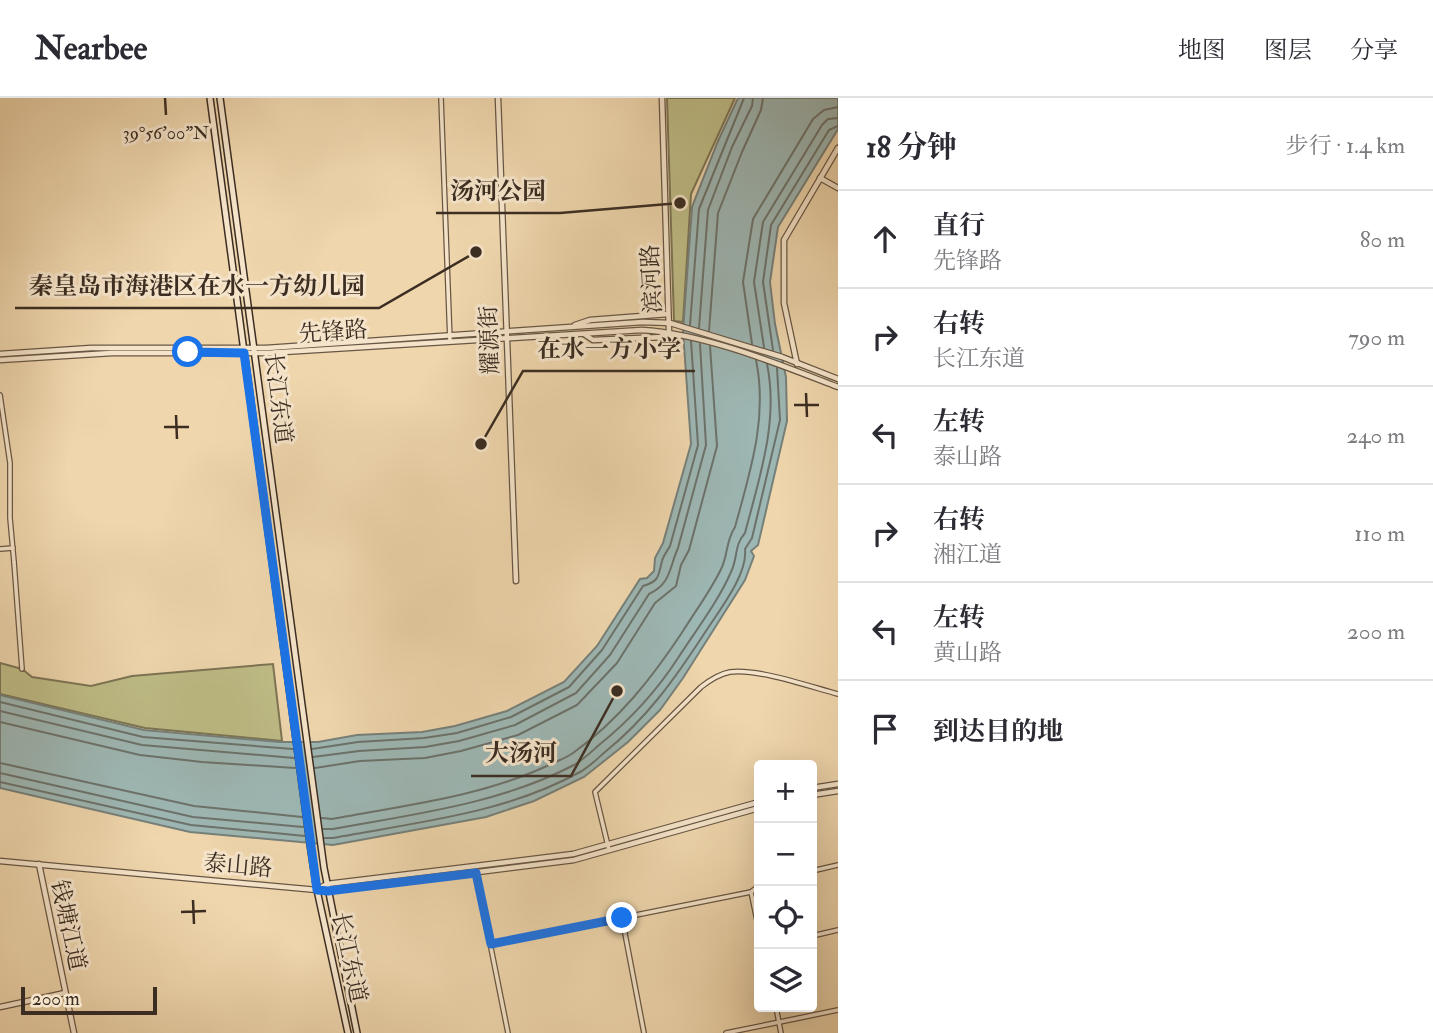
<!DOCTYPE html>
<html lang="zh">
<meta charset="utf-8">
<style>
body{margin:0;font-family:"IM FELL Double Pica","Noto Serif SC",serif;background:#f2f2f3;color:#2b2b33}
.controls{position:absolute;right:21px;bottom:21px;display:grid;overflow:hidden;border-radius:7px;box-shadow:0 7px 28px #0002}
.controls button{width:63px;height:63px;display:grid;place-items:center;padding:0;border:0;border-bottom:2px solid #e1e1e2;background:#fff;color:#2b2b33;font:35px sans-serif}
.scale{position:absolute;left:21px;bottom:18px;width:136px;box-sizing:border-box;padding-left:7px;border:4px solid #3b2d22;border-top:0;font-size:19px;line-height:24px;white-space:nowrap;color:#3b2d22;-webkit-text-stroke:5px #f5e4ca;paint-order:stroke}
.stop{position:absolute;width:21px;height:21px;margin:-16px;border:5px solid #1a73e8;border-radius:50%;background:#fff}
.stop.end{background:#1a73e8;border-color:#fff;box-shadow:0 2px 7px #0008}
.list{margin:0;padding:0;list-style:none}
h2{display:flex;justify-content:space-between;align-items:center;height:91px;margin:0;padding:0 28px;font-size:30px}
h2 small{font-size:23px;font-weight:400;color:#7c7c81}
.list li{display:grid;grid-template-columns:46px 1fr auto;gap:21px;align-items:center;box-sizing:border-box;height:98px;padding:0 28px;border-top:2px solid #e1e1e2}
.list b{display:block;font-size:26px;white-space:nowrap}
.list p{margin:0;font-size:23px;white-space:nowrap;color:#7c7c81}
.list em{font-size:23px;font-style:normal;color:#7c7c81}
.icon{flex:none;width:38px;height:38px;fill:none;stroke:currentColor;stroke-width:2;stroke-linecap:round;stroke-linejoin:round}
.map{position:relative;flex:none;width:838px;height:935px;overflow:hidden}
header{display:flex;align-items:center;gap:42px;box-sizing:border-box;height:98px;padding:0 35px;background:#fff;border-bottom:2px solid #e1e1e2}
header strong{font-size:33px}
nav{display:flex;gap:38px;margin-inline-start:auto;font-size:24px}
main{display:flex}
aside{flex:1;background:#fff}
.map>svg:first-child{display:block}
.green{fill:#bebc86;stroke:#7c7454;stroke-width:2}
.water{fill:#9db7b4;stroke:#76807a;stroke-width:2}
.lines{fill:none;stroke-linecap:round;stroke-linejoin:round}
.shore{stroke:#6c726b;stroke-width:2}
.minor-casing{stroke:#685745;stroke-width:6}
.tertiary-casing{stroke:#685745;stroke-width:7}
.secondary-casing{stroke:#3b2d22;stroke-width:8}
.minor{stroke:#f5e4ca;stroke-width:3.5}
.tertiary{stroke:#f5e4ca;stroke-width:4.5}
.secondary{stroke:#f5e4ca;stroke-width:5}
.route{stroke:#1a73e8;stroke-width:9}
.ticks{fill:none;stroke:#3b2d22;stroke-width:2.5}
.labels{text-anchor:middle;stroke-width:6;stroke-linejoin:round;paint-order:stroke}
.street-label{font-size:23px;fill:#3b2d22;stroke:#f5e4ca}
.ticks-label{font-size:18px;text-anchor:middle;fill:#3b2d22;stroke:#f5e4ca;stroke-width:6;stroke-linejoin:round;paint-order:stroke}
.leader{fill:none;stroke:#3b2d22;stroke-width:2.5}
.callout-dot{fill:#3b2d22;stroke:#f5e4ca;stroke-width:2.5}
.callout-label{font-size:24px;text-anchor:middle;font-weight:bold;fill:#3b2d22;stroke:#f5e4ca;stroke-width:6;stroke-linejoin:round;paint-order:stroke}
</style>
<header>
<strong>Nearbee</strong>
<nav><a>地图</a><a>图层</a><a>分享</a></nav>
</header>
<main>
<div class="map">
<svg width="838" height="935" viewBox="0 0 838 935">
<rect width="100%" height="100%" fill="#efd6ad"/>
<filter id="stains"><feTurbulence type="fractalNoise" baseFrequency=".00286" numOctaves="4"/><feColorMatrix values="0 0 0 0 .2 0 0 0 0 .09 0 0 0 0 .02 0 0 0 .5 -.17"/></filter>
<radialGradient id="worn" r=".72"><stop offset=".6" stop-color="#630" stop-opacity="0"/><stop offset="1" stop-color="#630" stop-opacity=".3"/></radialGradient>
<!-- green -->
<g class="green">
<polygon points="667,0 735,0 691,96 683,224 674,223"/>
<polygon points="0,565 22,571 32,579 91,588 132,578 273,566 282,643 145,630 0,596"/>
</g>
<!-- water -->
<polygon class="water" points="738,0 838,0 838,31 778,129 770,184 775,226 786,279 787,323 758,447 751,453 754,458 745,482 683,580 660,612 628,644 584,679 534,703 486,719 333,747 190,734 0,690 0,597 144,632 280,644 318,644 357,637 422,634 455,628 507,613 564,584 597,548 640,481 647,480 654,473 655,460 663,445 691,346 683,233 692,109 718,43"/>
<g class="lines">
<!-- shore -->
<g class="shore">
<polyline points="690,227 699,111 744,0"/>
<polyline points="699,230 708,112 732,49 752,8 753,0"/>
<polyline points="709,233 718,115 742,54 761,12 763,0"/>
<polyline points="752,246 743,184 753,121 813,21 824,12 838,9"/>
<polyline points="764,249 754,184 763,124 822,27 828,21 838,20"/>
<polyline points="773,252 763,184 771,127 829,32 838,28"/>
<polyline points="0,604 143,639 293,651"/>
<polyline points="0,613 142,647 294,660"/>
<polyline points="0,624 140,657 202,664 295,670"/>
<path d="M312 651 358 644 424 640 457 635 511 619 569 589 602 552 643 488C660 483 658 478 662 463 663 458 668 452 670 448L698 347 691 243"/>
<path d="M313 659 359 653 425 649 459 643 515 627 576 595 610 557 649 496C671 486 669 470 678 450L706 347 700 246"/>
<polyline points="0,665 194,708 302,719"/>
<polyline points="315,670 360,663 425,660 461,653 518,637 577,607 617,565 655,505 676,488 681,467 689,452 717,348 710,248"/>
<polyline points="0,675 193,719 303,729"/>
<polyline points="0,684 191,727 305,738"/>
<path d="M322 720 332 721C405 707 481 699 549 667 557 663 566 660 573 655 619 622 652 580 683 533 696 512 712 491 722 469 728 455 726 443 735 429 750 374 768 320 756 262"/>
<path d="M323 731H333C415 716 499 706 574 667 583 662 591 654 599 647 630 622 656 594 678 560 696 532 718 504 731 474 738 460 734 447 745 435 759 381 779 323 767 266"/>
<path d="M324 740H333C416 724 504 716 580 674 589 669 597 661 605 654 647 620 674 582 704 536 718 514 748 477 745 451L752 440 780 322 777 270"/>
</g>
<!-- minor casing -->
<g class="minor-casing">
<g id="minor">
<polyline points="441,0 450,243"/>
<polyline points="0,297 10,365 10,420 14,464"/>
<polyline points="0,451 13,450"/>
<polyline points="14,464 22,571"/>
<path d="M609 752 595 694 701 589C710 582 719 576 730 574 757 570 811 589 838 596"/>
<polyline points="812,773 838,767"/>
<polyline points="476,775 508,935"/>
<polyline points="751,794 759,832"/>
<polyline points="622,820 644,935"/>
<polyline points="812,838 838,832"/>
<polyline points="491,846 751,794 759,788"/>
<polyline points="776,909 781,935"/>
<polyline points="726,935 838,912"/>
</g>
</g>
<!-- tertiary casing -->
<g class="tertiary-casing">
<g id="tertiary">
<polyline points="498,0 516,483"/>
<polyline points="662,0 669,234"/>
<polyline points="820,80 838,90"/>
<polyline points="575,227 590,222 668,216"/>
<polyline points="584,236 593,242 664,239 669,234"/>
<polyline points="0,256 91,250 266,250 643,224 670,225 782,259 838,281"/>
<path d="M0 262 112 255H267L642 232C706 236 778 266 838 289"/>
<polyline points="797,266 784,205 784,142 838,50"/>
<polyline points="812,690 838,686"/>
<polyline points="812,697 838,693"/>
<polyline points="0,763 328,793 574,762 759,710"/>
<polyline points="39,766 74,935"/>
<polyline points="318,791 327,786 573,756 759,704"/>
<polyline points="0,909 65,895"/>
</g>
</g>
<!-- secondary casing -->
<g class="secondary-casing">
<g id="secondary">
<polyline points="210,0 311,753 317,792 348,935"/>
<polyline points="220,0 324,770 357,935"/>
</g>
</g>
<!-- minor -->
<use href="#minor" class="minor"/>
<!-- tertiary -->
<use href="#tertiary" class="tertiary"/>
<!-- secondary -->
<use href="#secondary" class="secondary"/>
</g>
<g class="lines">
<!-- route -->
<polyline class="route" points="188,254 244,255 317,792 328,793 476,775 491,846 622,820"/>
</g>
<!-- ticks -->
<path class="ticks" d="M165 0 166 17M806 295 807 319M794 307H819M176 317 177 341M164 329H189M193 802 194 826M181 814 206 813"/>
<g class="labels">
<!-- street labels -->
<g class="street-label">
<text transform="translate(651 181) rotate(-93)" y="8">滨河路</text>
<text transform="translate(333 233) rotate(-4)" y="8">先锋路</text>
<text transform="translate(489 242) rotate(-92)" y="8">耀源街</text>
<text transform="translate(279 300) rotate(83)" y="8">长江东道</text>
<text transform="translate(238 767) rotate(5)" y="8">泰山路</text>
<text transform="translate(69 827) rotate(78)" y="8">钱塘江道</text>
<text transform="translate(350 859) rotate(78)" y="8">长江东道</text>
</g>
</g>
<g class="ticks-label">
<text x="166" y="41">39°56'00"N</text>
</g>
<!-- callouts -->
<path class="leader" d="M680 105L560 115H436M476 154L379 210H15M481 346L523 273H695M617 593L571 678H471"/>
<g class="callout-dot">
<circle cx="680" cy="105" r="7"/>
<circle cx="476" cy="154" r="7"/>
<circle cx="481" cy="346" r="7"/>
<circle cx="617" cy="593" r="7"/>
</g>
<g class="callout-label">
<text x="498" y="101">汤河公园</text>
<text x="197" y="196">秦皇岛市海港区在水一方幼儿园</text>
<text x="609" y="259">在水一方小学</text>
<text x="521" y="663">大汤河</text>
</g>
<rect width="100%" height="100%" filter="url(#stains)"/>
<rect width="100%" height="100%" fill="url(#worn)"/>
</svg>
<div class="controls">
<button>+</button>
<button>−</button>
<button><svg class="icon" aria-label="locate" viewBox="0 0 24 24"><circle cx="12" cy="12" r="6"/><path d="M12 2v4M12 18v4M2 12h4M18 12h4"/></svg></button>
<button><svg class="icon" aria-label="layers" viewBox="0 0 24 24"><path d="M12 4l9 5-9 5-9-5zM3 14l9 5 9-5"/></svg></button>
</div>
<div class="scale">200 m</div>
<div class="stop" style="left:188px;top:254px"></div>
<div class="stop end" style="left:622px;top:820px"></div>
</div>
<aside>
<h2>18 分钟<small>步行 · 1.4 km</small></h2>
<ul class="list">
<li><svg class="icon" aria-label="ahead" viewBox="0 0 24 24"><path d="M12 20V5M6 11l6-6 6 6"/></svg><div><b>直行</b><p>先锋路</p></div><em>80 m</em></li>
<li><svg class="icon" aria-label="right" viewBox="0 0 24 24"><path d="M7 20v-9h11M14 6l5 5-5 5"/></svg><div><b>右转</b><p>长江东道</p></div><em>790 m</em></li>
<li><svg class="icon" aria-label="left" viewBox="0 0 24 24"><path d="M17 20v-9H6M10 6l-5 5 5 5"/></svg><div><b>左转</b><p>泰山路</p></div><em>240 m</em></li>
<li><svg class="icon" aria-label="right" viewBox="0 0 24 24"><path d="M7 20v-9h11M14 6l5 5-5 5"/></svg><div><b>右转</b><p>湘江道</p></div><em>110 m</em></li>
<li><svg class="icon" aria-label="left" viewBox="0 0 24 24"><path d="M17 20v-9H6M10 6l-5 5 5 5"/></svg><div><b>左转</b><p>黄山路</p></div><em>200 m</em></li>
<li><svg class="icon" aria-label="arrive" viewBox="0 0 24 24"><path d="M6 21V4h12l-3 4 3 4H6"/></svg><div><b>到达目的地</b></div></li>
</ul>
</aside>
</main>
